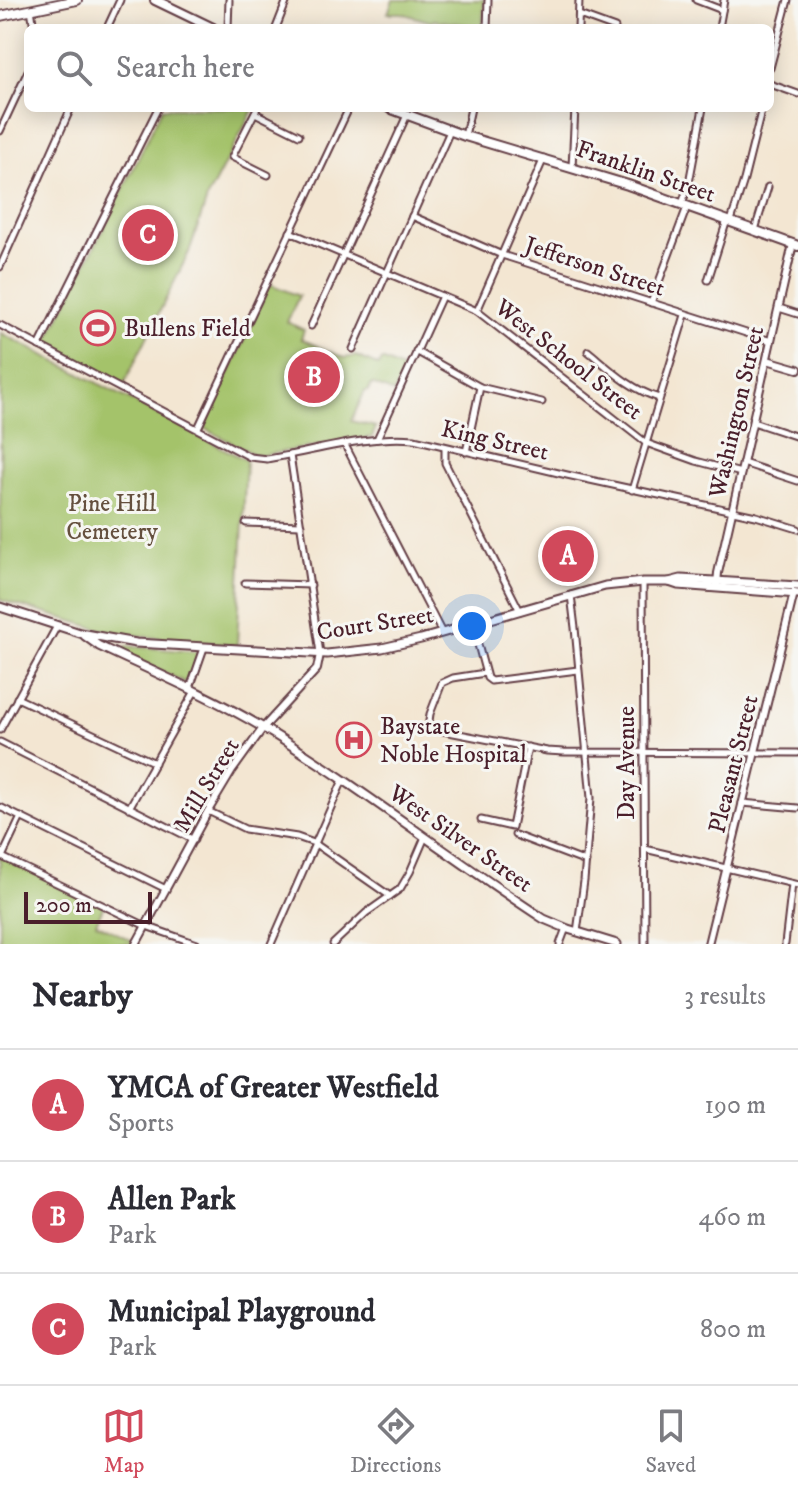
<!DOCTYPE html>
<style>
body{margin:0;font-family:"IM FELL DW Pica",serif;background:#f2f2f3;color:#2b2b33}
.scale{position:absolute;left:24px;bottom:20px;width:128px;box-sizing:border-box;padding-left:8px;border:4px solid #4a1f2b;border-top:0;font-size:22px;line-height:28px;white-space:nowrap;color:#4a1f2b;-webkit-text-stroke:6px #f6f6f2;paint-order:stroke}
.you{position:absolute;left:472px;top:626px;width:28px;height:28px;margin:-20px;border:6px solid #fff;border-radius:50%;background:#1a73e8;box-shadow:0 0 0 12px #1a73e833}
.badge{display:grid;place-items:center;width:52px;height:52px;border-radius:50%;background:#d1495b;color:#fff;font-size:26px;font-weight:700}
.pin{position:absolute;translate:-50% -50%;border:4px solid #fff;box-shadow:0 2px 8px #0006}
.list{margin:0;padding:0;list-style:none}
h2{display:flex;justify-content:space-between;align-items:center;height:104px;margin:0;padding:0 32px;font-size:34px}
h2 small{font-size:26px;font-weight:400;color:#7c7c81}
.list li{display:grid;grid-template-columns:52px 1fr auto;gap:24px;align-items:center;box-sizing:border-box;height:112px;padding:0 32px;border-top:2px solid #e1e1e2}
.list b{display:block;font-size:30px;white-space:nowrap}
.list p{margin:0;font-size:26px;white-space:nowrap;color:#7c7c81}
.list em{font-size:26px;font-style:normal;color:#7c7c81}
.icon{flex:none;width:44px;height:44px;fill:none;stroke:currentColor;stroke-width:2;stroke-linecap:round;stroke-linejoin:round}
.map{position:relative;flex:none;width:798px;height:944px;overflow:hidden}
.search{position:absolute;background:#fff;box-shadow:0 4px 20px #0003;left:24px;right:24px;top:24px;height:88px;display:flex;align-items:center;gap:20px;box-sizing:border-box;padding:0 28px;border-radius:12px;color:#7c7c81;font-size:30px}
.sheet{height:440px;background:#fff}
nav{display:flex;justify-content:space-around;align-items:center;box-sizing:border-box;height:112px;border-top:2px solid #e1e1e2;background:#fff;font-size:22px;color:#7c7c81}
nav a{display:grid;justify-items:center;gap:4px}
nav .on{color:#d1495b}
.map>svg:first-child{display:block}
.green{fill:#a4c36a;stroke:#77714a;stroke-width:2}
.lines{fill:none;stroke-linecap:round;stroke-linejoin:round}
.minor-casing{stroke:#633d44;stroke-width:9}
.tertiary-casing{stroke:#633d44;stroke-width:10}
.secondary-casing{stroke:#633d44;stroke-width:11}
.primary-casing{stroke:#633d44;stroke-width:12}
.minor{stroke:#fff;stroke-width:5}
.tertiary{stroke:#fff;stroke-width:6}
.secondary{stroke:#fff;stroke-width:7}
.primary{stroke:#fff;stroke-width:8}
.labels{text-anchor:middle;stroke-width:6;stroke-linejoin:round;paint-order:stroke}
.street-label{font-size:24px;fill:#4a1f2b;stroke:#f6f6f2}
.poi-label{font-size:24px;fill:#4a1f2b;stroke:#f6f6f2;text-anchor:start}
.park-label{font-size:24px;fill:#65503e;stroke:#f6f6f2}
</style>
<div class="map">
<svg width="798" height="944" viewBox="0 0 798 944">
<rect width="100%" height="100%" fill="#f6f6f2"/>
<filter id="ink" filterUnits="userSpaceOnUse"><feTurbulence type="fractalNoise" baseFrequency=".0125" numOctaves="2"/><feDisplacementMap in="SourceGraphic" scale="16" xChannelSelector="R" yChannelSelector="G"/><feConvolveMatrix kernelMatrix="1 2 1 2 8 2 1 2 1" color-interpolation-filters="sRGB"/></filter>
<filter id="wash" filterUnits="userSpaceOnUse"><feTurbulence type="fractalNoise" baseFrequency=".006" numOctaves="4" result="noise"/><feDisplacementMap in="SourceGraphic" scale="32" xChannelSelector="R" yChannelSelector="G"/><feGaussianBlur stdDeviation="1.8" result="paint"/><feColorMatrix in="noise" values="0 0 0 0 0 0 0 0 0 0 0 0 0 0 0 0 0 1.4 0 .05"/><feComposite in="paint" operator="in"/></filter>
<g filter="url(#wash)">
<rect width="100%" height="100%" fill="#f3e6d2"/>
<!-- green -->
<g class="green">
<polygon points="393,0 484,0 483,27 434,20 432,22 401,13 388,13"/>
<polygon points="162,108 254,108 208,196 189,252 123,386 45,346 136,163"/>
<polygon points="270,284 299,296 287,322 304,330 301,339 344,358 356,356 379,366 382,360 404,370 394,393 372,384 368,391 365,391 351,421 376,427 372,437 257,456 204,428"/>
<polygon points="1,333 246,460 237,645 182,641 110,632 0,600"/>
<polygon points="126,646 196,652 198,654 189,683 188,684 127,655 123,653"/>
<polygon points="0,856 104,905 96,923 137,943 136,944 0,944"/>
</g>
</g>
<g filter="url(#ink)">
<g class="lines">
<!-- minor casing -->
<g class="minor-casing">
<g id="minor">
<polyline points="696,0 722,10"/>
<polyline points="31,9 34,28"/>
<polyline points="579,15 615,28"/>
<polyline points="107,28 120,0"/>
<polyline points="228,28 229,0"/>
<polyline points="276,28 287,0"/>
<polyline points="487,28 488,0"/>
<polyline points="578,28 579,0"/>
<polyline points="719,28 724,0"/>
<polyline points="770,68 788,0"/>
<polyline points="770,84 798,94"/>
<polyline points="257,108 232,157 268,175"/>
<polyline points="255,113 299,135"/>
<polyline points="0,131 28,71"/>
<polyline points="465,136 471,108"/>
<polyline points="572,167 575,108"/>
<polyline points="682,204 689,183 703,108"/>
<polyline points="412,216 502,255 771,341"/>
<polyline points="731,221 744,180 762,108"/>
<polyline points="755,230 768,187"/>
<polyline points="290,232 477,311 646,443 696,461 741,473"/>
<polyline points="0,267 71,108"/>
<polyline points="708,280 727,220"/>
<polyline points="651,303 687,207"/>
<polyline points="779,308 798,314"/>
<polyline points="477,311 544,158"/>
<path d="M0 325 250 457 267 459C312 452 370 434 414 439L567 475 756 516 798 529"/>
<polyline points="311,326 407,115"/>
<polyline points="39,346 158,108"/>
<polyline points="353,349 450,131"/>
<polyline points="416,351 480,387 542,402"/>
<path d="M588 351C611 370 630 389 659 398"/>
<polyline points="753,422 798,437"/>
<polyline points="198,428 349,108"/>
<polyline points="377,439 442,296"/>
<polyline points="345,445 442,633"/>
<polyline points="445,447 445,463 520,611"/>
<polyline points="466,452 480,387"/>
<polyline points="290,455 320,653"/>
<polyline points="743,463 798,481"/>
<polyline points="632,490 685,315"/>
<polyline points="246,523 301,525"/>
<polyline points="643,582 645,944"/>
<polyline points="245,583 311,585"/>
<polyline points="571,595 575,628 591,798 584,881 577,932"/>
<polyline points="473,626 487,678 491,681 578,670"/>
<polyline points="485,673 453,678 442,683 430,714 428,728 547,751 564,752 798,753"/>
<polyline points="190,688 204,648"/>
<polyline points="17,698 155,763"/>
<polyline points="0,730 57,626"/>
<polyline points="0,742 194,840"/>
<polyline points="742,803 798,808"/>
<polyline points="0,807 166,889"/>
<polyline points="129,808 195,691"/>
<polyline points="208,811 245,829 297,837 314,843 390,896"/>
<polyline points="481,820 512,827 528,747"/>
<polyline points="515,835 586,862"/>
<polyline points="645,849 798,885"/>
<polyline points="0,856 146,926 197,944"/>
<polyline points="2,857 21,817"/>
<polyline points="271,944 343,780"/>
<polyline points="333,944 366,913 400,889 410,872 425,837"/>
<polyline points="560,944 566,928"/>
<polyline points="785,944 792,884"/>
</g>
</g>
<!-- tertiary casing -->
<g class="tertiary-casing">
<g id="tertiary">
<polyline points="767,360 798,369"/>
<polyline points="717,584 718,573 793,244"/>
<polyline points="136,944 208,811 232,771 263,728 317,669 320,654"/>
<polyline points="708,944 794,593"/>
</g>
</g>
<!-- secondary casing -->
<g class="secondary-casing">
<g id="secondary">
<polyline points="669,582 678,585 798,594"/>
<polyline points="0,607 80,633 136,643 327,654 382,648 421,639 605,586 643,582 669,582 681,579 798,586"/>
<path d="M85 636 99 646C154 672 210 696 262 727 359 786 449 857 544 919L568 929 617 944"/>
</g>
</g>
<!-- primary casing -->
<g class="primary-casing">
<g id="primary">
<polyline points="155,0 213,28"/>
<polyline points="0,16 77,0"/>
<polyline points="389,108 465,136 628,185 798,246"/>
</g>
</g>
<!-- minor -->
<use href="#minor" class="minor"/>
<!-- tertiary -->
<use href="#tertiary" class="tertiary"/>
<!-- secondary -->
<use href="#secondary" class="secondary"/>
<!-- primary -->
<use href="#primary" class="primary"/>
</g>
</g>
<!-- icons -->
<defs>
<g id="stadium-ring" transform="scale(1.8)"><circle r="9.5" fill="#f6f6f2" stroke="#d1495b" stroke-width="1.5"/><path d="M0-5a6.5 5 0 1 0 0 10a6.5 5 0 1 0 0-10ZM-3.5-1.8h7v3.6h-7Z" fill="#d1495b"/></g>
<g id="hospital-ring" transform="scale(1.8)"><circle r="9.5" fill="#f6f6f2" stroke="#d1495b" stroke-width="1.5"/><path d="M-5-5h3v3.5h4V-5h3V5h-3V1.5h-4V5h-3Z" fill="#d1495b"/></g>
</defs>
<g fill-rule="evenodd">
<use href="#stadium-ring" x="98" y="328"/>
<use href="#hospital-ring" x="354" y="740"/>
</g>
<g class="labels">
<!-- street labels -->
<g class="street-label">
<text transform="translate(646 171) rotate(19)" y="8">Franklin Street</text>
<text transform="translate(595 266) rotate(18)" y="8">Jefferson Street</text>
<text transform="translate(569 359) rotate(38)" y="8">West School Street</text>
<text transform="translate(736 412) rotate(-77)" y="8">Washington Street</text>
<text transform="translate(495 440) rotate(13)" y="8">King Street</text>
<text transform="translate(375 623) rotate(-9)" y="8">Court Street</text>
<text transform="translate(626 763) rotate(-90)" y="8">Day Avenue</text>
<text transform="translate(733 764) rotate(-76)" y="8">Pleasant Street</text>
<text transform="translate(206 785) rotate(-59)" y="8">Mill Street</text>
<text transform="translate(461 838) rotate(35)" y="8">West Silver Street</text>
</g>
<!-- poi labels -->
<g class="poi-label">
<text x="124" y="336">Bullens Field</text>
<text x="380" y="734">Baystate<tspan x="380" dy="28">Noble Hospital</tspan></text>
</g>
<!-- park labels -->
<g class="park-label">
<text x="112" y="511">Pine Hill<tspan x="112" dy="28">Cemetery</tspan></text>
</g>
</g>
</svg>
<div class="scale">200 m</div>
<div class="you"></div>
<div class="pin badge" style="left:568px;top:556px">A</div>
<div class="pin badge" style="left:314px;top:377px">B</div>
<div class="pin badge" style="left:148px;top:235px">C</div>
<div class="search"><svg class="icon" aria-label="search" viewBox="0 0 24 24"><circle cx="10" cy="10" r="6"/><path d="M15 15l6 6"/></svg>Search here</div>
</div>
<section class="sheet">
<h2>Nearby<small>3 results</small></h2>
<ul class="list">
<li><span class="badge">A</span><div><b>YMCA of Greater Westfield</b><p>Sports</p></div><em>190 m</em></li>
<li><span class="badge">B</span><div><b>Allen Park</b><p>Park</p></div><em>460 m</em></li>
<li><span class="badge">C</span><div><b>Municipal Playground</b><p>Park</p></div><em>800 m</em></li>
</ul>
</section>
<nav>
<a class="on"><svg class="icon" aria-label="map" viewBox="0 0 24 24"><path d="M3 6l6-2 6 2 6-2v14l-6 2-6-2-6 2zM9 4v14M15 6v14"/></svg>Map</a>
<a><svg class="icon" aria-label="directions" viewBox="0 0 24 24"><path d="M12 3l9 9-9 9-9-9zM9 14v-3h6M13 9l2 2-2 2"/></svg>Directions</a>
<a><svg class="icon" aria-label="saved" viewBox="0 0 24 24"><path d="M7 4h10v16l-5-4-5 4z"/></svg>Saved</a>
</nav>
